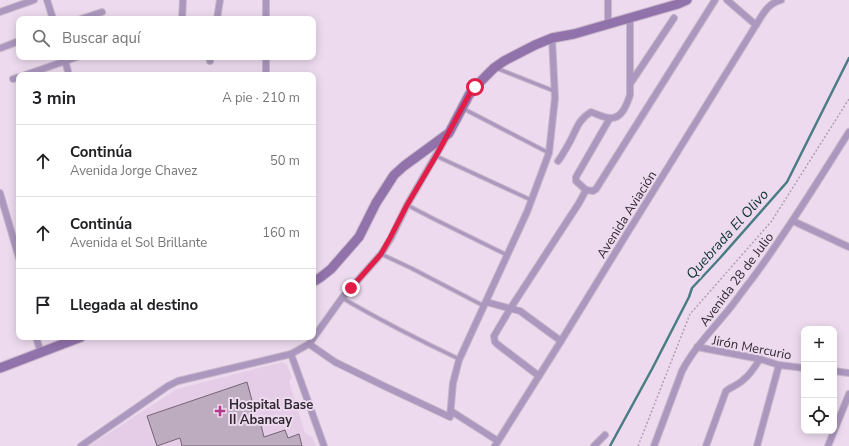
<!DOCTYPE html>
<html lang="es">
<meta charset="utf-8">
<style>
body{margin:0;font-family:"Nunito Sans",sans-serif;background:#f6f6f6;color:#202124}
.controls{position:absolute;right:12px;bottom:12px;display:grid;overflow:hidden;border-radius:8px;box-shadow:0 2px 10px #0003}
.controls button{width:36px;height:36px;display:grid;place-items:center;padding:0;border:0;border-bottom:1px solid #e0e0e0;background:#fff;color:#202124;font:20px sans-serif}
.stop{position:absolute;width:12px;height:12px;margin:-9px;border:3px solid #e11d48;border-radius:50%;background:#fff}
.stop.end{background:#e11d48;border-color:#fff;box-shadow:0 1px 4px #0008}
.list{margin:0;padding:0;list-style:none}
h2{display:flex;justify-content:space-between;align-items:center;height:52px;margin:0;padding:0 16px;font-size:17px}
h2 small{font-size:13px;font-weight:400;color:#757577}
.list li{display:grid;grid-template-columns:26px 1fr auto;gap:12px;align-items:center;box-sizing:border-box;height:72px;padding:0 16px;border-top:1px solid #e0e0e0}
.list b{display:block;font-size:15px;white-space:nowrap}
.list p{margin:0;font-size:13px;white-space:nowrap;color:#757577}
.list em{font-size:13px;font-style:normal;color:#757577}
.icon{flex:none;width:22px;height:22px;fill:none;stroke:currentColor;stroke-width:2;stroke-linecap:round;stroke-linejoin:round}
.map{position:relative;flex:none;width:849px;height:446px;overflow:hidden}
.search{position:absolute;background:#fff;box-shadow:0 2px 10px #0003;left:16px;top:16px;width:300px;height:44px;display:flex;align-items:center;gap:10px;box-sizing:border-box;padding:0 14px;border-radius:8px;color:#757577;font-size:15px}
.panel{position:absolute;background:#fff;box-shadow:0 2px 10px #0003;left:16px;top:72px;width:300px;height:268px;border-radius:8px}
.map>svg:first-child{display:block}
.built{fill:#e5cde8}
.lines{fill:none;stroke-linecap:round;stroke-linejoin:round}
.stream{stroke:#4a7d83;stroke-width:2.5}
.building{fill:#bdabbf;stroke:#756476}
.lane-casing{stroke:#c7b7c9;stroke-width:5}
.street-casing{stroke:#c7b7c9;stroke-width:8}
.secondary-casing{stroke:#c7b7c9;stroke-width:11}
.path{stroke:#ae9fb0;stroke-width:1.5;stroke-dasharray:2 2;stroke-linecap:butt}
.lane{stroke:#ac97be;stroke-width:3}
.street{stroke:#ac97be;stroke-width:6}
.secondary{stroke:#9172ab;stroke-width:9}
.route{stroke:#e11d48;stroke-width:5}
.poi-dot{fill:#b53a8b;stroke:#eddaef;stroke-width:1.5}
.labels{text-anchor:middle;stroke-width:4;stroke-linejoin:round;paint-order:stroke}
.street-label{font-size:13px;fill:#312a32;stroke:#eddaef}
.poi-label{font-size:13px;font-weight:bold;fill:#312a32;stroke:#eddaef;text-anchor:start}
.water-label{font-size:14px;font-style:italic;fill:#0c3235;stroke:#eddaef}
</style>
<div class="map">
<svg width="849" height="446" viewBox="0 0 849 446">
<rect width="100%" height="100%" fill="#eddaef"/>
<!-- built -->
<polygon class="built" points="282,362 287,365 292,377 289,382 305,433 312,437 316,446 89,446 177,389"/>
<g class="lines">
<!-- stream -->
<polyline class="stream" points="610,446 652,369 689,297 692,288 720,258 787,182 849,58"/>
</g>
<!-- building -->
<polygon class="building" points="247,382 254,408 251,410 255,423 260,421 264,437 285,430 288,438 299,434 302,446 182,446 180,438 157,446 147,416"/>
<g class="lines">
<!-- lane casing -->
<g class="lane-casing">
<g id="lane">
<polyline points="496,68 554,91"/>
<polyline points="464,109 549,153"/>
<polyline points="436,156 531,200"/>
<polyline points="407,205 434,219 507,255"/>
<polyline points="381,254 411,268 484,306"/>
<path d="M342 298C380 320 419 340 459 359"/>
</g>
</g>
<!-- street casing -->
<g class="street-casing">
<g id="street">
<polyline points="47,0 53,19"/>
<polyline points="727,0 756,25"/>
<polyline points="0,12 34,0"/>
<polyline points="81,19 102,12"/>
<polyline points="182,19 183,0"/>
<polyline points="217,19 220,0"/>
<polyline points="266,19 266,0"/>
<polyline points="608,24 608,0"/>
<polyline points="1,48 19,41"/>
<polyline points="64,57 69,75"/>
<polyline points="210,61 210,57"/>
<polyline points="25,75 77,57"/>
<polyline points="266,75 266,57"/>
<polyline points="13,79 19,77"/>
<polyline points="630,84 674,18"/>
<path d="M558 161C562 156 565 150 568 145 576 132 577 120 591 112 597 114 604 118 610 118 622 119 627 104 630 95V17"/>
<polyline points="586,190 593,191 596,189 715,0"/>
<polyline points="0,193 19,258"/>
<polyline points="793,221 849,247"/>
<polyline points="486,302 520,311 561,341"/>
<polyline points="36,337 41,353"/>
<polyline points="309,344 335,362 384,386 450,417 453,383 459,360 527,212 549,153 555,98 552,38"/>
<polyline points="697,347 760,359 779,365 804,368"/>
<polyline points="291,354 324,446"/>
<polyline points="834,371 849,373"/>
<polyline points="539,376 497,344 495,342 494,336 510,309 579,203 586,190 576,181 576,177 610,118"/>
<polyline points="451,411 498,441"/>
<polyline points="81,446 168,386 178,381 291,354 309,344 342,298 381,254 391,238 407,205 447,136"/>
<path d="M495 446 561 341 623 240 756 25C763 14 768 3 781 0"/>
<polyline points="594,446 605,435"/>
<path d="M654 446 682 371C694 348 713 329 730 308 737 299 744 289 752 279 787 232 818 181 849 132"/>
<path d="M706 446 726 391C731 387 738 385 743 380 750 375 755 367 760 359"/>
<polyline points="757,446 779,365"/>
<polyline points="828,446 849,394"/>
</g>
</g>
<!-- secondary casing -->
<g class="secondary-casing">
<g id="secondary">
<polyline points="313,282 321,277 331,269 359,237 376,203 394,175 404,166 449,133 469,95 475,87 494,68 504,61 535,45 552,38 574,34 678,4 687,0"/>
<polyline points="0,368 81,337"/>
</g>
</g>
<!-- path -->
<polyline class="path" points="638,446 690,314 771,222 849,99"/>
<!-- lane -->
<use href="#lane" class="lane"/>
<!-- street -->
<use href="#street" class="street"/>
<!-- secondary -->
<use href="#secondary" class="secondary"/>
</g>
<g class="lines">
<!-- route -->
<polyline class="route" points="351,288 381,254 390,238 407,205 436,156 469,95 475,87"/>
</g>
<!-- markers -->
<path class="poi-dot" d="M218 405h4v4h4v4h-4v4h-4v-4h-4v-4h4z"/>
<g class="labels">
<!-- street labels -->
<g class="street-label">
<text transform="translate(626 214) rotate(-58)" y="5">Avenida Aviación</text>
<text transform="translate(736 279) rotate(-53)" y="5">Avenida 28 de Julio</text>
<text transform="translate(752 347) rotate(11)" y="5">Jirón Mercurio</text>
</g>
<!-- poi labels -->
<g class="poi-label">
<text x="229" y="409">Hospital Base<tspan x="229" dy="15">II Abancay</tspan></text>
</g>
<!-- water labels -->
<g class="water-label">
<text transform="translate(727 234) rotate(-48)" y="5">Quebrada El Olivo</text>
</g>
</g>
</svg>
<div class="controls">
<button>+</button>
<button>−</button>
<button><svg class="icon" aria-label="locate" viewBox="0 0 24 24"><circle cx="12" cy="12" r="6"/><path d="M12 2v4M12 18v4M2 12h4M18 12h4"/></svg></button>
</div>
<div class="stop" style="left:475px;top:87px"></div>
<div class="stop end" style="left:351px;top:288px"></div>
<div class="search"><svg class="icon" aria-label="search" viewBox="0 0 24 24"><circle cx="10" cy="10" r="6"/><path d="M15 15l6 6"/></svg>Buscar aquí</div>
<section class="panel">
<h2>3 min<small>A pie · 210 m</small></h2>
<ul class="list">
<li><svg class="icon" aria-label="ahead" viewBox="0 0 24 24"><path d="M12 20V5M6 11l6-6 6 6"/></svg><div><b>Continúa</b><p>Avenida Jorge Chavez</p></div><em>50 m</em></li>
<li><svg class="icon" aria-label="ahead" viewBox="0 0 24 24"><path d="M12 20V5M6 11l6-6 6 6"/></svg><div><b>Continúa</b><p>Avenida el Sol Brillante</p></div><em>160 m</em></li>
<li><svg class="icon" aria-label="arrive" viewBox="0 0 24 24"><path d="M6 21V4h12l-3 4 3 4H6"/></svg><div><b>Llegada al destino</b></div></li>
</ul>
</section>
</div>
